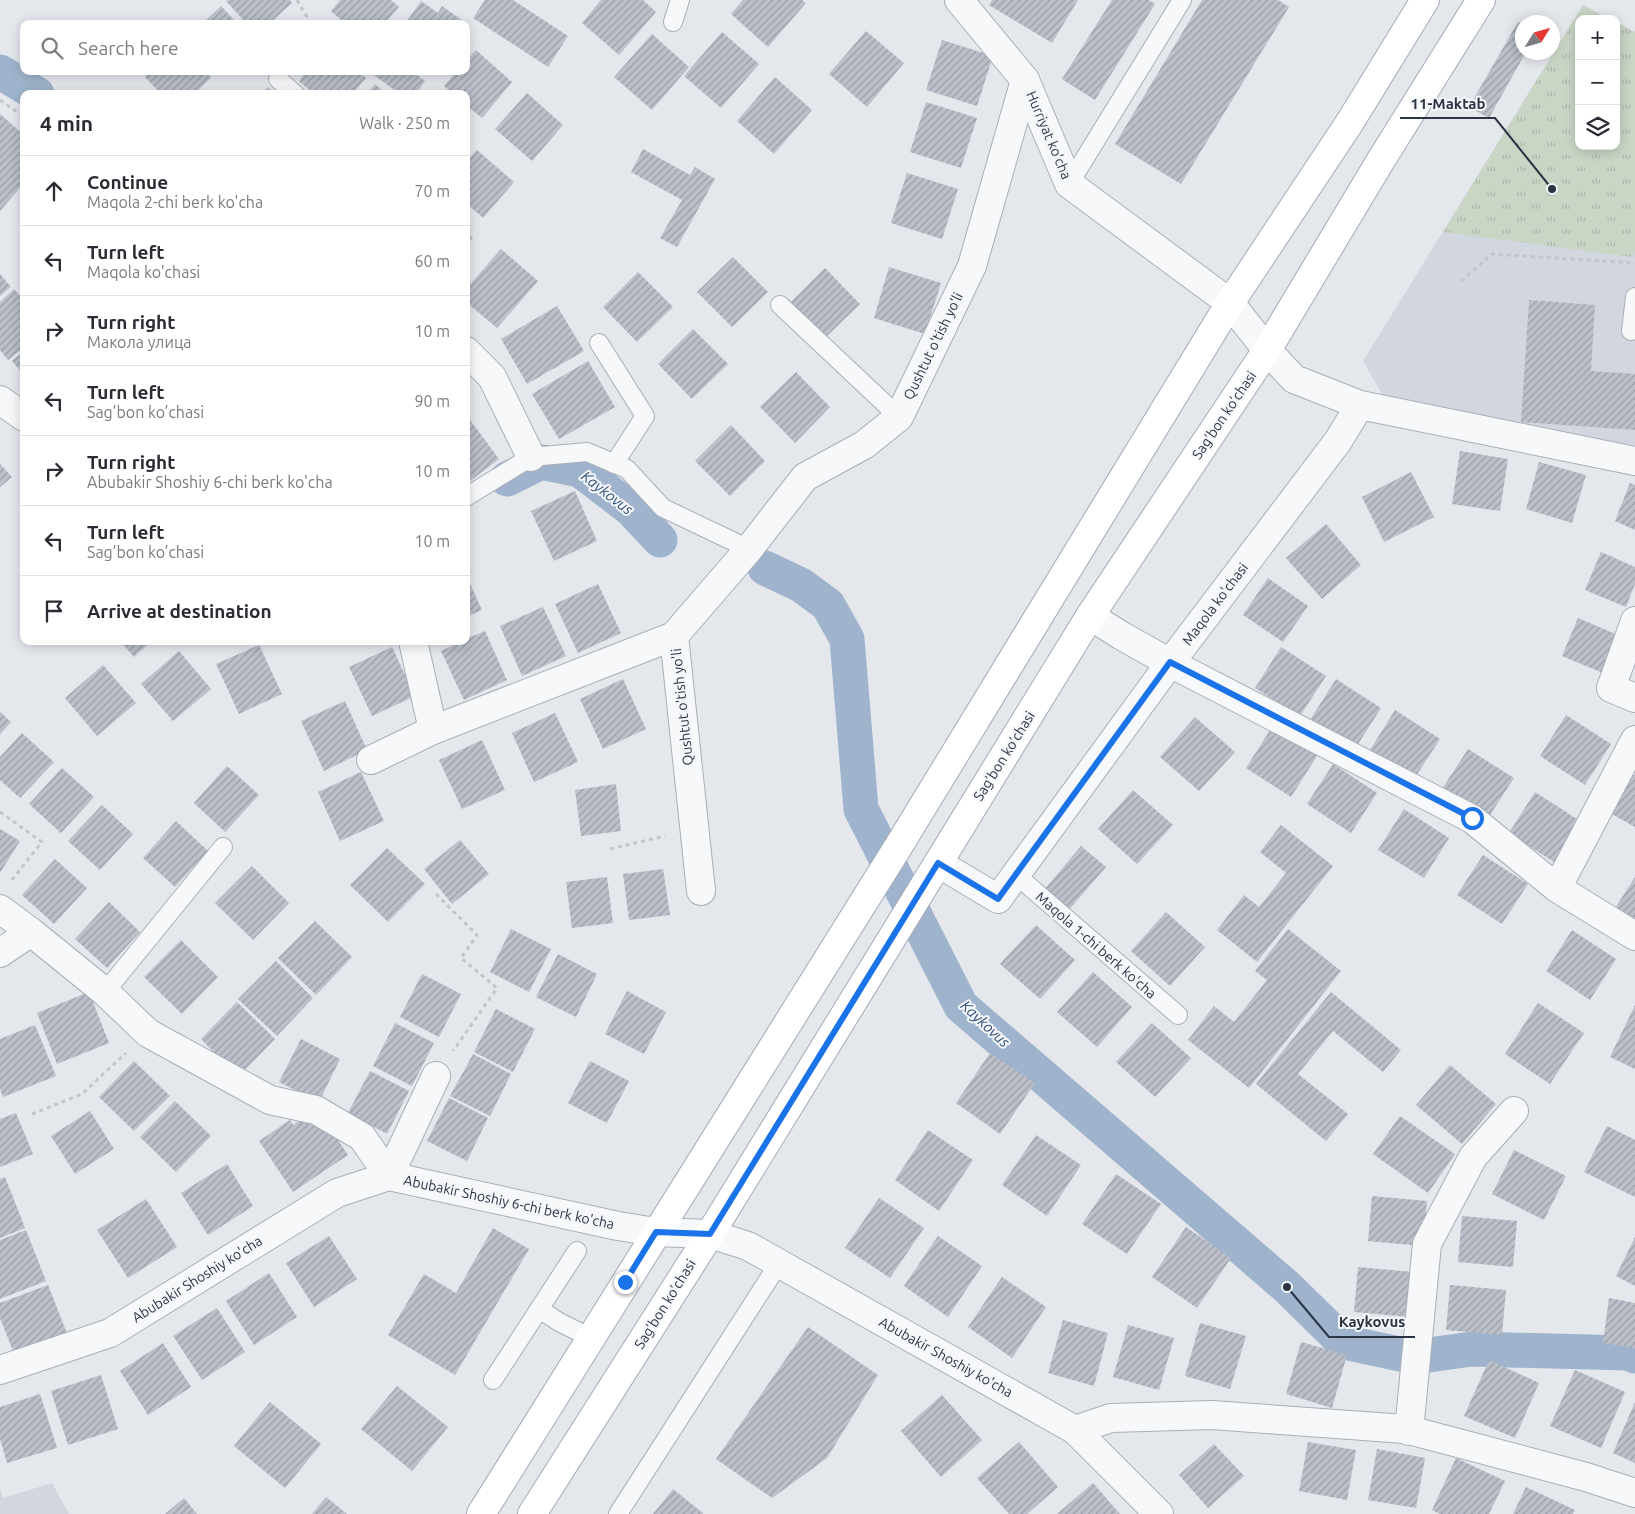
<!DOCTYPE html>
<meta charset="utf-8">
<style>
body{margin:0;font-family:Ubuntu,sans-serif;background:#f2f2f3;color:#2b2b33}
.controls{position:absolute;right:15px;top:15px;display:grid;overflow:hidden;border-radius:10px;box-shadow:0 2px 12px #0003}
.controls button{width:45px;height:45px;display:grid;place-items:center;padding:0;border:0;border-bottom:1px solid #e1e1e2;background:#fff;color:#2b2b33;font:25px sans-serif}
.compass{position:absolute;left:1515px;top:15px;width:45px;height:45px;border-radius:50%;background:#fff;box-shadow:0 2px 12px #0003;rotate:53deg}
.stop{position:absolute;width:15px;height:15px;margin:-11px;border:4px solid #1a73e8;border-radius:50%;background:#fff}
.stop.end{background:#1a73e8;border-color:#fff;box-shadow:0 1px 5px #0008}
.list{margin:0;padding:0;list-style:none}
h2{display:flex;justify-content:space-between;align-items:center;height:65px;margin:0;padding:0 20px;font-size:21px}
h2 small{font-size:16px;font-weight:400;color:#7c7c81}
.list li{display:grid;grid-template-columns:32px 1fr auto;gap:15px;align-items:center;box-sizing:border-box;height:70px;padding:0 20px;border-top:1px solid #e1e1e2}
.list b{display:block;font-size:19px;white-space:nowrap}
.list p{margin:0;font-size:16px;white-space:nowrap;color:#7c7c81}
.list em{font-size:16px;font-style:normal;color:#7c7c81}
.icon{flex:none;width:28px;height:28px;fill:none;stroke:currentColor;stroke-width:2;stroke-linecap:round;stroke-linejoin:round}
.map{position:relative;flex:none;width:1635px;height:1514px;overflow:hidden}
.search{position:absolute;background:#fff;box-shadow:0 2px 12px #0003;left:20px;top:20px;width:450px;height:55px;display:flex;align-items:center;gap:12px;box-sizing:border-box;padding:0 18px;border-radius:10px;color:#7c7c81;font-size:19px}
.panel{position:absolute;background:#fff;box-shadow:0 2px 12px #0003;left:20px;top:90px;width:450px;height:555px;border-radius:10px}
.map>svg:first-child{display:block}
.built{fill:#d2d6de}
.grass{fill:url(#grass-tufts)}
.lines{fill:none;stroke-linecap:round;stroke-linejoin:round}
.canal{stroke:#9fb4cc;stroke-width:35}
.building{fill:url(#building-hatch)}
.lane-casing{stroke:#a9aeb7;stroke-width:20}
.street-casing{stroke:#a9aeb7;stroke-width:30}
.primary-casing{stroke:#a3abb8;stroke-width:30}
.path{stroke:#c2c5cb;stroke-width:3;stroke-dasharray:4 4;stroke-linecap:butt}
.lane{stroke:#f7f8fa;stroke-width:18}
.street{stroke:#f7f8fa;stroke-width:28}
.primary{stroke:#fff;stroke-width:28}
.route{stroke:#1a73e8;stroke-width:6}
.labels{text-anchor:middle;stroke-width:4;stroke-linejoin:round;paint-order:stroke}
.street-label{font-size:14px;fill:#2b3445;stroke:#f4f6f9}
.water-label{font-size:15px;font-style:italic;fill:#34527a;stroke:#f4f6f9}
.leader{fill:none;stroke:#2b3445;stroke-width:2}
.callout-dot{fill:#2b3445;stroke:#f4f6f9;stroke-width:2}
.callout-label{font-size:15px;text-anchor:middle;font-weight:bold;fill:#2b3445;stroke:#f4f6f9;stroke-width:4;stroke-linejoin:round;paint-order:stroke}
</style>
<div class="map">
<svg width="1635" height="1514" viewBox="0 0 1635 1514">
<defs>
<pattern id="grass-tufts" width="24" height="20" patternUnits="userSpaceOnUse" patternTransform="scale(1.25)"><rect width="24" height="20" fill="#c9d6c5"/><path d="M3 7l-1-3M5 7V3M7 7l1-3M15 17l-1-3M17 17v-4M19 17l1-3" fill="none" stroke="#adb8ab"/></pattern>
<pattern id="building-hatch" width="6" height="6" patternUnits="userSpaceOnUse" patternTransform="scale(1.25)"><rect width="6" height="6" fill="#bbc0ca"/><path d="M-1 1l2-2M0 6l6-6M5 7l2-2" fill="none" stroke="#989da6"/></pattern>
</defs>
<rect width="100%" height="100%" fill="#e4e7ec"/>
<!-- built -->
<g class="built">
<polygon points="1583,5 1609,19 1579,19 1579,146 1616,146 1616,22 1635,32 1635,445 1560,438 1383,396 1363,361"/>
<polygon points="52,1483 69,1514 0,1514 0,1489 3,1498"/>
</g>
<!-- grass -->
<polygon class="grass" points="1583,5 1609,19 1579,19 1579,146 1616,146 1616,22 1635,32 1635,252 1632,257 1443,232"/>
<g class="lines">
<!-- canal -->
<g class="canal">
<polyline points="0,72 37,94"/>
<polyline points="507,479 541,462 580,470 631,509 660,540"/>
<polyline points="765,568 801,585 828,605 847,639 861,809 961,1006 1287,1287 1343,1342 1414,1357 1472,1349 1627,1353 1635,1356"/>
</g>
</g>
<!-- building -->
<g class="building">
<polygon points="228,0 290,0 292,3 269,24 247,24 226,1"/>
<polygon points="340,0 391,0 399,7 384,24 346,24 331,11"/>
<polygon points="485,0 513,0 568,36 548,67 473,18"/>
<polygon points="601,0 643,0 656,12 619,55 582,23"/>
<polygon points="743,0 802,0 806,3 768,47 731,14"/>
<polygon points="992,0 1078,0 1052,43 989,5"/>
<polygon points="1112,0 1149,0 1155,4 1095,100 1062,79"/>
<polygon points="1202,0 1278,0 1289,7 1181,184 1115,144"/>
<polygon points="421,1 438,13 442,6 467,24 405,24"/>
<polygon points="221,6 238,24 202,24"/>
<polygon points="1518,22 1522,24 1522,52 1526,52 1489,118 1469,107"/>
<polygon points="866,31 904,63 867,107 829,74"/>
<polygon points="722,32 759,64 721,108 684,76"/>
<polygon points="652,34 689,67 652,110 614,77"/>
<polygon points="942,40 993,56 977,106 926,90"/>
<polygon points="476,50 512,82 482,118 466,105 466,94 453,94 444,86 457,71 466,71 466,61"/>
<polygon points="151,71 206,71 211,78 194,94 161,94 145,77"/>
<polygon points="307,71 358,71 366,78 352,94 314,94 299,81"/>
<polygon points="371,71 412,71 425,81 416,94 400,94 371,73"/>
<polygon points="775,77 812,110 774,154 737,121"/>
<polygon points="375,84 386,94 367,94"/>
<polygon points="268,87 274,94 261,94"/>
<polygon points="527,93 563,125 532,161 495,129"/>
<polygon points="926,102 977,118 961,168 910,152"/>
<polygon points="0,114 24,135 24,183 0,211"/>
<polygon points="643,149 690,175 695,167 715,179 677,247 660,238 682,200 631,172"/>
<polygon points="477,150 514,182 483,218 466,203 466,162"/>
<polygon points="907,173 958,189 942,239 891,223"/>
<polygon points="466,232 473,238 466,245"/>
<polygon points="501,249 538,281 497,328 466,302 466,289"/>
<polygon points="733,257 768,292 732,327 697,292"/>
<polygon points="889,267 941,283 925,334 874,318"/>
<polygon points="825,268 860,304 824,339 789,304"/>
<polygon points="638,272 673,307 637,342 603,307"/>
<polygon points="0,274 11,287 0,296"/>
<polygon points="14,289 24,300 24,347 8,360 0,350 0,302"/>
<polygon points="1529,300 1595,305 1591,371 1635,374 1635,430 1521,422"/>
<polygon points="557,306 584,351 527,384 501,339"/>
<polygon points="693,329 728,364 692,399 658,364"/>
<polygon points="24,351 24,375 12,361"/>
<polygon points="588,361 615,407 559,439 532,394"/>
<polygon points="796,372 830,407 795,443 760,407"/>
<polygon points="470,420 499,459 466,484 466,424"/>
<polygon points="731,425 765,461 730,496 695,461"/>
<polygon points="1460,451 1508,459 1500,511 1452,504"/>
<polygon points="1539,462 1586,475 1572,523 1526,509"/>
<polygon points="0,464 12,477 0,487"/>
<polygon points="1411,472 1434,517 1384,542 1362,497"/>
<polygon points="1630,483 1635,485 1635,530 1615,521"/>
<polygon points="575,491 597,541 554,561 531,511"/>
<polygon points="1326,524 1361,565 1322,599 1286,558"/>
<polygon points="1601,552 1635,567 1635,584 1626,607 1585,590"/>
<polygon points="466,575 482,610 466,617"/>
<polygon points="1268,578 1308,606 1283,642 1243,615"/>
<polygon points="598,584 621,633 578,653 555,604"/>
<polygon points="543,607 566,656 522,676 500,626"/>
<polygon points="1578,618 1618,635 1603,673 1562,656"/>
<polygon points="485,631 507,680 464,700 441,651 462,641 466,641 466,639"/>
<polygon points="120,641 152,641 134,657"/>
<polygon points="259,645 282,694 239,714 216,664"/>
<polygon points="392,647 415,696 372,716 349,667"/>
<polygon points="1281,647 1326,676 1300,716 1255,688"/>
<polygon points="179,651 211,689 173,721 141,684"/>
<polygon points="103,665 136,703 97,736 65,698"/>
<polygon points="623,679 646,729 603,749 580,699"/>
<polygon points="1336,679 1381,708 1355,749 1310,720"/>
<polygon points="345,701 367,750 324,771 301,721"/>
<polygon points="1395,710 1440,739 1414,779 1370,750"/>
<polygon points="0,712 11,722 0,734"/>
<polygon points="555,713 578,762 534,782 512,733"/>
<polygon points="1566,715 1611,744 1585,785 1540,756"/>
<polygon points="1195,717 1235,752 1199,791 1160,757"/>
<polygon points="1272,727 1317,756 1291,797 1246,768"/>
<polygon points="22,733 54,762 20,798 0,780 0,757"/>
<polygon points="482,740 505,790 462,809 439,760"/>
<polygon points="1468,749 1514,778 1488,818 1442,789"/>
<polygon points="1333,764 1377,793 1351,833 1307,804"/>
<polygon points="227,766 259,795 225,832 194,803"/>
<polygon points="62,768 94,797 61,833 29,804"/>
<polygon points="361,772 384,821 340,841 318,792"/>
<polygon points="1633,774 1635,775 1635,827 1610,813"/>
<polygon points="616,784 621,831 581,836 575,790"/>
<polygon points="1133,790 1173,825 1137,864 1098,829"/>
<polygon points="1535,792 1580,821 1554,862 1509,833"/>
<polygon points="102,805 133,834 100,870 68,841"/>
<polygon points="1404,809 1449,838 1424,878 1378,850"/>
<polygon points="176,821 208,851 175,887 143,858"/>
<polygon points="1281,825 1333,866 1257,962 1217,930 1244,895 1259,907 1286,873 1260,852"/>
<polygon points="0,829 20,841 0,873"/>
<polygon points="460,840 489,874 452,904 424,869"/>
<polygon points="1081,846 1106,867 1068,911 1044,890"/>
<polygon points="387,848 425,884 388,922 350,885"/>
<polygon points="1483,855 1528,884 1502,924 1457,895"/>
<polygon points="55,859 87,888 54,924 22,895"/>
<polygon points="252,866 289,903 253,940 215,903"/>
<polygon points="663,869 670,915 629,920 623,874"/>
<polygon points="607,877 613,923 572,928 566,882"/>
<polygon points="1635,877 1635,924 1614,910"/>
<polygon points="109,902 140,932 107,968 75,939"/>
<polygon points="1166,912 1205,947 1170,986 1131,951"/>
<polygon points="315,921 352,957 316,995 278,958"/>
<polygon points="1036,925 1075,960 1040,999 1000,964"/>
<polygon points="511,929 551,949 529,992 490,972"/>
<polygon points="1288,929 1341,971 1249,1088 1188,1040 1214,1006 1234,1022 1267,980 1255,971"/>
<polygon points="1572,930 1616,959 1590,1000 1546,971"/>
<polygon points="181,940 218,977 182,1014 144,977"/>
<polygon points="558,954 597,974 576,1017 536,997"/>
<polygon points="276,961 313,998 277,1036 238,999"/>
<polygon points="1093,972 1132,1007 1097,1047 1057,1012"/>
<polygon points="422,974 461,994 439,1037 400,1017"/>
<polygon points="627,991 666,1012 644,1054 605,1034"/>
<polygon points="89,992 109,1043 57,1064 37,1013"/>
<polygon points="1331,992 1401,1050 1383,1072 1333,1031 1298,1074 1348,1114 1326,1141 1256,1084"/>
<polygon points="237,1002 275,1039 238,1077 201,1039"/>
<polygon points="1538,1003 1584,1033 1550,1084 1505,1054"/>
<polygon points="1635,1005 1635,1069 1610,1057"/>
<polygon points="496,1009 535,1029 513,1072 474,1052"/>
<polygon points="395,1023 434,1043 412,1086 373,1066"/>
<polygon points="1152,1023 1191,1058 1155,1097 1116,1062"/>
<polygon points="35,1025 56,1076 3,1097 0,1089 0,1039"/>
<polygon points="301,1039 340,1059 319,1102 279,1082"/>
<polygon points="990,1053 1035,1083 1000,1134 956,1103"/>
<polygon points="473,1054 511,1074 490,1116 450,1096"/>
<polygon points="134,1061 170,1096 134,1131 99,1097"/>
<polygon points="590,1061 629,1081 607,1123 568,1103"/>
<polygon points="1450,1065 1496,1104 1462,1144 1416,1105"/>
<polygon points="370,1071 409,1091 387,1134 348,1113"/>
<polygon points="449,1098 488,1118 467,1161 427,1141"/>
<polygon points="175,1101 211,1136 176,1172 140,1137"/>
<polygon points="90,1111 114,1149 75,1174 51,1136"/>
<polygon points="313,1112 326,1122 348,1155 293,1192 259,1141 290,1120 293,1125"/>
<polygon points="16,1113 33,1154 0,1167 0,1119"/>
<polygon points="1400,1116 1455,1154 1428,1193 1373,1154"/>
<polygon points="1607,1126 1635,1140 1635,1197 1584,1172"/>
<polygon points="928,1130 973,1160 939,1211 895,1180"/>
<polygon points="1036,1135 1081,1165 1047,1216 1002,1185"/>
<polygon points="1514,1150 1566,1176 1544,1220 1492,1194"/>
<polygon points="227,1164 253,1206 208,1235 181,1193"/>
<polygon points="1116,1174 1161,1204 1127,1254 1082,1224"/>
<polygon points="5,1177 25,1228 0,1238 0,1179"/>
<polygon points="1372,1196 1427,1201 1423,1246 1368,1241"/>
<polygon points="879,1198 924,1228 890,1278 845,1248"/>
<polygon points="146,1199 177,1247 128,1278 97,1230"/>
<polygon points="1462,1216 1517,1221 1513,1267 1458,1262"/>
<polygon points="1186,1227 1231,1258 1197,1308 1152,1277"/>
<polygon points="493,1228 529,1249 455,1375 388,1335 424,1274 456,1293"/>
<polygon points="26,1230 46,1281 0,1299 0,1240"/>
<polygon points="329,1236 357,1279 314,1307 286,1263"/>
<polygon points="938,1236 982,1266 948,1317 904,1286"/>
<polygon points="1635,1237 1635,1286 1616,1276"/>
<polygon points="1358,1267 1413,1272 1409,1317 1354,1312"/>
<polygon points="269,1273 297,1317 254,1345 226,1301"/>
<polygon points="1002,1277 1046,1307 1012,1358 968,1327"/>
<polygon points="48,1285 68,1336 15,1356 0,1318 0,1303"/>
<polygon points="1450,1285 1506,1290 1502,1335 1446,1330"/>
<polygon points="1609,1298 1635,1303 1635,1348 1603,1343"/>
<polygon points="217,1308 245,1352 202,1380 173,1336"/>
<polygon points="1063,1320 1108,1333 1094,1386 1048,1373"/>
<polygon points="1200,1323 1246,1336 1230,1389 1185,1376"/>
<polygon points="1128,1325 1174,1338 1159,1390 1113,1377"/>
<polygon points="808,1327 878,1375 827,1458 772,1498 716,1459"/>
<polygon points="1301,1342 1347,1355 1332,1408 1286,1394"/>
<polygon points="163,1343 191,1387 148,1415 120,1371"/>
<polygon points="1489,1360 1539,1383 1515,1438 1464,1416"/>
<polygon points="1575,1370 1625,1392 1601,1448 1550,1426"/>
<polygon points="101,1375 118,1429 68,1445 51,1391"/>
<polygon points="397,1386 448,1427 412,1471 361,1429"/>
<polygon points="40,1394 57,1448 7,1463 0,1439 0,1407"/>
<polygon points="942,1395 982,1440 941,1477 901,1431"/>
<polygon points="270,1402 321,1444 285,1488 234,1446"/>
<polygon points="1635,1402 1635,1463 1613,1453"/>
<polygon points="1019,1442 1058,1487 1027,1514 1009,1514 977,1478"/>
<polygon points="1308,1442 1356,1450 1347,1500 1299,1491"/>
<polygon points="1214,1444 1244,1476 1208,1508 1179,1475"/>
<polygon points="1377,1449 1425,1458 1416,1508 1368,1500"/>
<polygon points="1456,1458 1505,1481 1489,1514 1440,1514 1432,1510"/>
<polygon points="1093,1483 1120,1514 1057,1514"/>
<polygon points="1526,1487 1575,1510 1573,1514 1513,1514"/>
<polygon points="673,1489 704,1514 653,1514"/>
<polygon points="326,1497 347,1514 312,1514"/>
<polygon points="184,1498 197,1514 165,1514"/>
</g>
<g class="lines">
<!-- lane casing -->
<g class="lane-casing">
<g id="lane">
<polyline points="673,22 680,0"/>
<polyline points="278,79 295,94"/>
<polyline points="1069,184 1182,0"/>
<polyline points="780,305 899,417"/>
<polyline points="1631,331 1635,297"/>
<polyline points="599,343 645,416 614,464"/>
<polyline points="466,497 531,457 587,452 627,469 663,508 749,549"/>
<polyline points="1015,874 1178,1015"/>
<polyline points="105,992 223,847"/>
<polyline points="539,1309 559,1322 591,1338"/>
<polyline points="493,1380 577,1251"/>
<polyline points="618,1514 779,1263"/>
</g>
</g>
<!-- street casing -->
<g class="street-casing">
<g id="street">
<polyline points="959,0 1025,80 1069,184 1230,303 1267,350 1294,379 1360,405 1635,461"/>
<polyline points="466,351 492,377 531,457"/>
<polyline points="0,400 24,417"/>
<polyline points="1090,616 1122,636 1170,663 1472,819 1557,888 1635,936"/>
<polyline points="1635,621 1611,688 1635,698"/>
<polyline points="413,641 433,730"/>
<polyline points="371,760 433,730 674,636"/>
<polyline points="938,863 998,899 1170,663 1338,441 1360,405"/>
<polyline points="1557,888 1635,740"/>
<polyline points="701,891 674,636 749,549 805,477 864,445 899,417 972,266 1025,80"/>
<polyline points="0,909 31,932 105,992 148,1033 270,1100 316,1110 362,1137 389,1176 618,1226 656,1232 710,1234 748,1246 1075,1430 1159,1514"/>
<polyline points="0,953 31,932"/>
<polyline points="389,1176 436,1076"/>
<polyline points="0,1370 110,1333 337,1193 389,1176"/>
<polyline points="1075,1430 1111,1418 1212,1415 1405,1429 1586,1477 1635,1493"/>
<polyline points="1409,1431 1427,1244 1473,1157 1514,1111"/>
</g>
</g>
<!-- primary casing -->
<g class="primary-casing">
<g id="primary">
<polyline points="481,1514 898,847 1230,303 1350,122 1425,0"/>
<polyline points="532,1514 710,1234 1090,616 1267,350 1381,160 1481,0"/>
</g>
</g>
<!-- path -->
<g class="path">
<polyline points="297,0 311,24"/>
<polyline points="0,100 24,117"/>
<polyline points="1461,281 1492,254 1635,263"/>
<polyline points="0,812 42,842 11,881"/>
<polyline points="610,849 665,836"/>
<polyline points="436,894 477,935 461,958 497,988 453,1051"/>
<polyline points="32,1114 82,1094 126,1053"/>
</g>
<!-- lane -->
<use href="#lane" class="lane"/>
<!-- street -->
<use href="#street" class="street"/>
<!-- primary -->
<use href="#primary" class="primary"/>
</g>
<g class="lines">
<!-- route -->
<polyline class="route" points="625,1282 656,1232 710,1234 938,863 998,899 1170,662 1472,818"/>
</g>
<g class="labels">
<!-- street labels -->
<g class="street-label">
<text transform="translate(1049 135) rotate(67)" y="5">Hurriyat ko'cha</text>
<text transform="translate(933 346) rotate(-64)" y="5">Qushtut o'tish yo'li</text>
<text transform="translate(1224 415) rotate(-56)" y="5">Sag’bon ko’chasi</text>
<text transform="translate(1215 604) rotate(-53)" y="5">Maqola ko'chasi</text>
<text transform="translate(682 707) rotate(-96)" y="5">Qushtut o'tish yo'li</text>
<text transform="translate(1004 756) rotate(-58)" y="5">Sag’bon ko’chasi</text>
<text transform="translate(1096 945) rotate(41)" y="5">Maqola 1-chi berk ko'cha</text>
<text transform="translate(509 1202) rotate(12)" y="5">Abubakir Shoshiy 6-chi berk ko'cha</text>
<text transform="translate(197 1279) rotate(-32)" y="5">Abubakir Shoshiy ko'cha</text>
<text transform="translate(665 1304) rotate(-58)" y="5">Sag’bon ko’chasi</text>
<text transform="translate(946 1357) rotate(29)" y="5">Abubakir Shoshiy ko'cha</text>
</g>
<!-- water labels -->
<g class="water-label">
<text transform="translate(607 493) rotate(38)" y="5">Kaykovus</text>
<text transform="translate(985 1024) rotate(43)" y="5">Kaykovus</text>
</g>
</g>
<!-- callouts -->
<path class="leader" d="M1552 189L1495 118H1400M1287 1287L1329 1337H1415"/>
<g class="callout-dot">
<circle cx="1552" cy="189" r="5"/>
<circle cx="1287" cy="1287" r="5"/>
</g>
<g class="callout-label">
<text x="1448" y="109">11-Maktab</text>
<text x="1372" y="1327">Kaykovus</text>
</g>
</svg>
<div class="controls">
<button>+</button>
<button>−</button>
<button><svg class="icon" aria-label="layers" viewBox="0 0 24 24"><path d="M12 4l9 5-9 5-9-5zM3 14l9 5 9-5"/></svg></button>
</div>
<svg class="compass" viewBox="-18 -18 36 36"><path d="M0-13l5 13h-10z" fill="#e53935"/><path d="M0 13l5-13h-10z" fill="#7c7c81"/></svg>
<div class="stop" style="left:1472px;top:818px"></div>
<div class="stop end" style="left:625px;top:1282px"></div>
<div class="search"><svg class="icon" aria-label="search" viewBox="0 0 24 24"><circle cx="10" cy="10" r="6"/><path d="M15 15l6 6"/></svg>Search here</div>
<section class="panel">
<h2>4 min<small>Walk · 250 m</small></h2>
<ul class="list">
<li><svg class="icon" aria-label="ahead" viewBox="0 0 24 24"><path d="M12 20V5M6 11l6-6 6 6"/></svg><div><b>Continue</b><p>Maqola 2-chi berk ko'cha</p></div><em>70 m</em></li>
<li><svg class="icon" aria-label="left" viewBox="0 0 24 24"><path d="M17 20v-9H6M10 6l-5 5 5 5"/></svg><div><b>Turn left</b><p>Maqola ko'chasi</p></div><em>60 m</em></li>
<li><svg class="icon" aria-label="right" viewBox="0 0 24 24"><path d="M7 20v-9h11M14 6l5 5-5 5"/></svg><div><b>Turn right</b><p>Макола улица</p></div><em>10 m</em></li>
<li><svg class="icon" aria-label="left" viewBox="0 0 24 24"><path d="M17 20v-9H6M10 6l-5 5 5 5"/></svg><div><b>Turn left</b><p>Sag’bon ko’chasi</p></div><em>90 m</em></li>
<li><svg class="icon" aria-label="right" viewBox="0 0 24 24"><path d="M7 20v-9h11M14 6l5 5-5 5"/></svg><div><b>Turn right</b><p>Abubakir Shoshiy 6-chi berk ko'cha</p></div><em>10 m</em></li>
<li><svg class="icon" aria-label="left" viewBox="0 0 24 24"><path d="M17 20v-9H6M10 6l-5 5 5 5"/></svg><div><b>Turn left</b><p>Sag’bon ko’chasi</p></div><em>10 m</em></li>
<li><svg class="icon" aria-label="arrive" viewBox="0 0 24 24"><path d="M6 21V4h12l-3 4 3 4H6"/></svg><div><b>Arrive at destination</b></div></li>
</ul>
</section>
</div>
